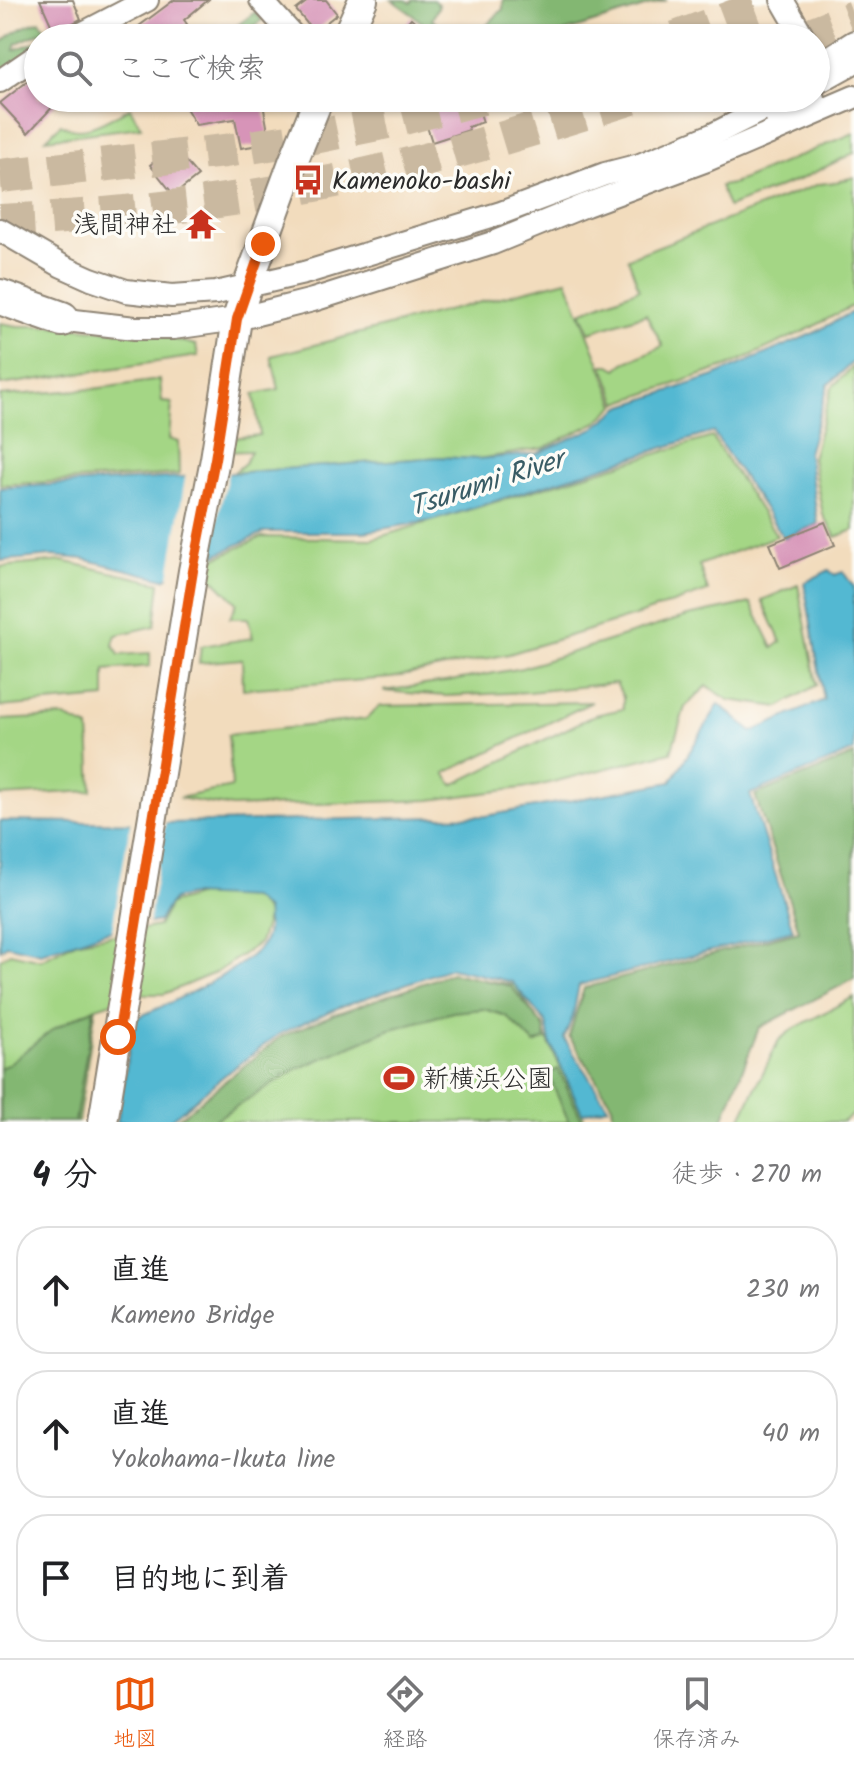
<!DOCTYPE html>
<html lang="ja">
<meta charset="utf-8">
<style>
body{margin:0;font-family:Kalam,"Klee One",sans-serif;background:#f2f2f2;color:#202124}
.stop{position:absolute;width:24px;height:24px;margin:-18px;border:6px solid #ea580c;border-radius:50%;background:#fff}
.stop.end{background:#ea580c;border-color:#fff;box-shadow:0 2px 8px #0008}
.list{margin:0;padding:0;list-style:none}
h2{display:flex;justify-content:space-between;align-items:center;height:104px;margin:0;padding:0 32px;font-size:34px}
h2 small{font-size:26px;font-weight:400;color:#757577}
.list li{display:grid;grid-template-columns:52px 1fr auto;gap:24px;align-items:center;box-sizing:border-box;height:128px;margin:0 16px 16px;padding:0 16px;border:2px solid #e0e0e0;border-radius:32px}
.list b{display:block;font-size:30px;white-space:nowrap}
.list p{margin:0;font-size:26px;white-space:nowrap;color:#757577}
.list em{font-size:26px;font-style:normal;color:#757577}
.icon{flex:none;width:44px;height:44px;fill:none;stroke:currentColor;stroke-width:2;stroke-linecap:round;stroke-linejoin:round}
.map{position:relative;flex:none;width:854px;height:1122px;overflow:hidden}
.search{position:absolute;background:#fff;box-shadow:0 2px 6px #0004;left:24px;right:24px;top:24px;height:88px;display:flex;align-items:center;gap:20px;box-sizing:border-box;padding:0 28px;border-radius:44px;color:#757577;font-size:30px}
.sheet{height:536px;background:#fff}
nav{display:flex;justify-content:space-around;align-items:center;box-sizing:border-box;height:112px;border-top:2px solid #e0e0e0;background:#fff;font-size:22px;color:#757577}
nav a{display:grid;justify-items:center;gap:4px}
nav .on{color:#ea580c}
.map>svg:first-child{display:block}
.green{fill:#a4d685;stroke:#688058;stroke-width:2}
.forest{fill:#83b772;stroke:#57714e;stroke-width:2}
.water{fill:#53b8d2;stroke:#3f727e;stroke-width:2}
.pier{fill:#f2dcbd}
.building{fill:#d794b8}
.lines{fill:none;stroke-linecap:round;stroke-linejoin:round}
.highway-tunnel{stroke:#cab9a0;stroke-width:34;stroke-dasharray:34 17;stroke-linecap:butt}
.minor-casing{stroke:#8e8474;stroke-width:26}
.major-casing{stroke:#8e8474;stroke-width:32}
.highway-casing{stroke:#8e8474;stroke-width:38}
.minor{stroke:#fff;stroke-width:22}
.major{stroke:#fff;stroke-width:28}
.highway{stroke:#fff;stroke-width:34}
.route{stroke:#ea580c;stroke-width:10}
.labels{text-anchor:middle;stroke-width:7;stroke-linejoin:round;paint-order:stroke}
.poi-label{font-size:26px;fill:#2b2b2b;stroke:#fdfcf7;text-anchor:start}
.water-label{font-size:28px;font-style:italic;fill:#395c65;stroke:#fdfcf7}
</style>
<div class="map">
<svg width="854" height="1122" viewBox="0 0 854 1122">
<rect width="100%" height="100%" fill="#fdfcf7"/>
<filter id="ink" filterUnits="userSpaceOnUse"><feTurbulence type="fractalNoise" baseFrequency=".0125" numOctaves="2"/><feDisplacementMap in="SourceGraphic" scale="16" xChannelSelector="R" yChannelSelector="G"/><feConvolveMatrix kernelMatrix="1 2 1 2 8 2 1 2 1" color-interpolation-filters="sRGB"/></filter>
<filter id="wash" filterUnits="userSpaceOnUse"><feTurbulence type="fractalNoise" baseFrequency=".006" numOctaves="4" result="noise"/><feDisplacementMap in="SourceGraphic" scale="32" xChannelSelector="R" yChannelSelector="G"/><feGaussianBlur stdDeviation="1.8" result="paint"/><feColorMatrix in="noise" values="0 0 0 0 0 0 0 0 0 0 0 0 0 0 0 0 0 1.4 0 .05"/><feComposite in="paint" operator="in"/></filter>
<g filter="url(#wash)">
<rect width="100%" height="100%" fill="#f2dcbd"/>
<!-- green -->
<g class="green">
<path d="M130 108 141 127 46 139 61 124C84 138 108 119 130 108Z"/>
<polygon points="854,133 854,153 801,179 728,207 720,186 732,184"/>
<polygon points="854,177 854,305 811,328 728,366 618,403 603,365 610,365 617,369 624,363 663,346 646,314 590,332 581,312 639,289 628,258 819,184 836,182"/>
<polygon points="567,280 616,405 597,422 544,448 478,459 439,457 233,473 245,463 251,451 221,452 222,439 260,435 254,394 279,389 271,356"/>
<polygon points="0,323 18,326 53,326 158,335 196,345 198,356 0,385"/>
<polygon points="854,366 854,530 836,537 823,515 812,458 832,387"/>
<polygon points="160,380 162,402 172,403 169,439 178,442 179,474 0,485 0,396 93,389"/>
<polygon points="712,437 777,536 699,565 708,591 635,616 509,654 391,678 243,689 242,659 199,663 201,646 253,638 248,618 230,618 237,603 211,577 209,561 262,537 372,539"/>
<polygon points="62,561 160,583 155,626 116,635 113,644 119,655 150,653 150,666 105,670 105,698 0,707 0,567"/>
<polygon points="798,585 817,685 779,707 729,700 707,686 685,707 671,752 537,786 430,800 232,807 179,798 232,787 228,735 366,719 380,706 592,702 445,773 453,785 595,715 623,709 623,697 616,683 529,692 446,696 383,691 445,682 522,668 688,616 751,603 773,648 781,642 762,600"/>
<polygon points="64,717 89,728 92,791 0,796 0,720"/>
<polygon points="199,895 252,895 268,915 259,943 217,972 164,994 138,994 96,1007 78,1122 0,1122 0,959 10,953 41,960 75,942 158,926 170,904"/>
<polygon points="453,975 515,985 542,1028 586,1122 176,1122 289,1035 386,996"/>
<polygon points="854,997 854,1114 842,1122 739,1122 779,1040 793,1029"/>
</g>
<!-- forest -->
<g class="forest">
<polygon points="392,0 406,0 411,3 413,0 433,0 439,5 432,20 460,38 440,38 413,15"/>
<polygon points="503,0 667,0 545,38 464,38 480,32 503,9"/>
<polygon points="255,12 262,20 241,38 221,38"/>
<path d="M40 21 46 30 17 43 14 50 38 41V49L0 74V45C11 32 24 26 40 21Z"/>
<polygon points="854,755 854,979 759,1028 722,1122 614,1122 612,1105 569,1036 584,988 799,931 755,795"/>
<polygon points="452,973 511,986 544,1027 546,1039 535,1044 506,1016 484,1009 453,1012 388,1030 295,1070 211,1122 174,1122 280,1037 332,1015"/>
<polygon points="94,1008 75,1122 1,1122 0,1068 7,1065 53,1029"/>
<polygon points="558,1069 583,1122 569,1122 548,1074"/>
</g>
<!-- water -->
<g class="water">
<polygon points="854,311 854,361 828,385 808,453 818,524 784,538 713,432 435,520 364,532 265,532 164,579 83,559 52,556 0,561 0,488 182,477 439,457 478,459 536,454 594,428 621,407 714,376 816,332"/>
<path d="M829 570 834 575 843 572 854 587V751L750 794 793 930 579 985 573 1016 564 1038 608 1107 582 1113 550 1042 546 1023 512 982 451 968 340 1007 279 1034 226 1074 168 1122H117L134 1019C163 1006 251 968 264 941 269 930 267 921 266 910L252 898 190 895 174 899 167 907 159 921 104 932 41 953 7 945 0 950V821L167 823 486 816 671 782 719 704 752 732 824 700 804 583Z"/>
</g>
<!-- pier -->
<g class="pier">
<polygon points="229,470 207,563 168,582 186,473"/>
<polygon points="131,818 166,819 148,927 111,935"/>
</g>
<g id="blocks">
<!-- building -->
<g class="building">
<polygon points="40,0 73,0 81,19 67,26 62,31 60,38 57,38"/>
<polygon points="174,0 208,0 184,20 187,24 180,30 185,38 123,38"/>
<polygon points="309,0 326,0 337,14 314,32 296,10"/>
<polygon points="411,18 434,38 394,38"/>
<polygon points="38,73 38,98 61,98 28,133 0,103"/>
<polygon points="180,98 262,98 270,143 241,148 235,119 196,125"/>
<polygon points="442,98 475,98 483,122 468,127 469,130 432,142 420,105"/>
<polygon points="175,149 198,176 174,195 150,165 166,152 168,156"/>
<polygon points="825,522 835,545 780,568 770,544"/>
</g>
</g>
</g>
<g filter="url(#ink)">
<use href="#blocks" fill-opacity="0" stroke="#8e8474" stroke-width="2"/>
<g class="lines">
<!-- highway-tunnel -->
<g class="highway-tunnel">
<polyline points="676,38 777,0"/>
<polyline points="800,38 854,17"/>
<polyline points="0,176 225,151 314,137 392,121 482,98"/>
<path d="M0 221C106 216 210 205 315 185 422 165 528 131 632 98"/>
</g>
<!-- minor casing -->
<g class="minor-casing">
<g id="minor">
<polyline points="261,0 295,38"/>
<polyline points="782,0 804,38"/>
<polyline points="74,38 147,0"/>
<polyline points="816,66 854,42"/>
<polyline points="0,81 38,55"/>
<polyline points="816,83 854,62"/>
<polyline points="776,116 813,98"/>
<polyline points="0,230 62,266 91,279 126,291 172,296 216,293 304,273 501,213 605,174 640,165 712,135 786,98"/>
<polyline points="49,318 135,328 173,328 237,319 313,300 493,243 586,205 707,160 854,97"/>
</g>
</g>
<!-- major casing -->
<g class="major-casing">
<g id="major">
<polyline points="346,38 363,0"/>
<polyline points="103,1122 193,571 215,459 237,319 247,287 293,162 319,98"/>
</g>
</g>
<!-- highway casing -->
<g class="highway-casing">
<polyline id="highway" points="0,297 62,319"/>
</g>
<!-- minor -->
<use href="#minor" class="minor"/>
<!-- major -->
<use href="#major" class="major"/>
<!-- highway -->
<use href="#highway" class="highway"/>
</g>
</g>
<g class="lines" filter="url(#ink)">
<!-- route -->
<polyline class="route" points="118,1037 193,571 215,459 237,319 263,244"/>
</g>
<!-- icons -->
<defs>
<g id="bus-bare" transform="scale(2.4)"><path d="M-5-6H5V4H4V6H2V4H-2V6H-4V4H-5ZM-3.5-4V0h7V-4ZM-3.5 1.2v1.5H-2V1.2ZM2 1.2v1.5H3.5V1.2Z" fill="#c8321e" stroke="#fdfcf7" stroke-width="2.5" paint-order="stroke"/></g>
<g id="temple-bare" transform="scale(2.4)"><path d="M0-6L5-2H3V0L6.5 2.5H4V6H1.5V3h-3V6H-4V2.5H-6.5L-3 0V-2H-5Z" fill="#c8321e" stroke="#fdfcf7" stroke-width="2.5" paint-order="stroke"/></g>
<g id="stadium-bare" transform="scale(2.4)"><path d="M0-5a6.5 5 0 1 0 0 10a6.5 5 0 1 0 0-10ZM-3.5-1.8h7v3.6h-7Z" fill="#c8321e" stroke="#fdfcf7" stroke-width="2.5" paint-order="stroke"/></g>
</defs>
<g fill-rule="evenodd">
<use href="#bus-bare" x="308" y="180"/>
<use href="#temple-bare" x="201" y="224"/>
<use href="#stadium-bare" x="399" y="1078"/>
</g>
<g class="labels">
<!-- poi labels -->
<g class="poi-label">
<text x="332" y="189">Kamenoko-bashi</text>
<text x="177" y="233" text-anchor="end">浅間神社</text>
<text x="423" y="1087">新横浜公園</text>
</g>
<!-- water labels -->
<g class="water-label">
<text transform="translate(486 482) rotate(-18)" y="10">Tsurumi River</text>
</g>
</g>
</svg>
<div class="stop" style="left:118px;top:1037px"></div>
<div class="stop end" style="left:263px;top:244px"></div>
<div class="search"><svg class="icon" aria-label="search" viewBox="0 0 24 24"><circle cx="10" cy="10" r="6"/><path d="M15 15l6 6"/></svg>ここで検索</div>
</div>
<section class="sheet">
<h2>4 分<small>徒歩 · 270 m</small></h2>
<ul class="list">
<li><svg class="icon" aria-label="ahead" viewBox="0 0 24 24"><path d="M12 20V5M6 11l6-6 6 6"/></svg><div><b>直進</b><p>Kameno Bridge</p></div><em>230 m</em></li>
<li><svg class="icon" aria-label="ahead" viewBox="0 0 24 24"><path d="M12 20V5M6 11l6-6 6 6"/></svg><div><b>直進</b><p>Yokohama-Ikuta line</p></div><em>40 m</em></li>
<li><svg class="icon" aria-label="arrive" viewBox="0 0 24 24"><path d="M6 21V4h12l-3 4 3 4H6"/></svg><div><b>目的地に到着</b></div></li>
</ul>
</section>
<nav>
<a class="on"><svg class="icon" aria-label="map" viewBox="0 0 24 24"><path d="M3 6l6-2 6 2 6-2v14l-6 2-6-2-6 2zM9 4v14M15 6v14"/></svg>地図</a>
<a><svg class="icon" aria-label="directions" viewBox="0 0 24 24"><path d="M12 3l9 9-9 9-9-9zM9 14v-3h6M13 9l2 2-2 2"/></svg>経路</a>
<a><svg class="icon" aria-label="saved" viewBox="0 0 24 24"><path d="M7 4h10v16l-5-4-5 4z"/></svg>保存済み</a>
</nav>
